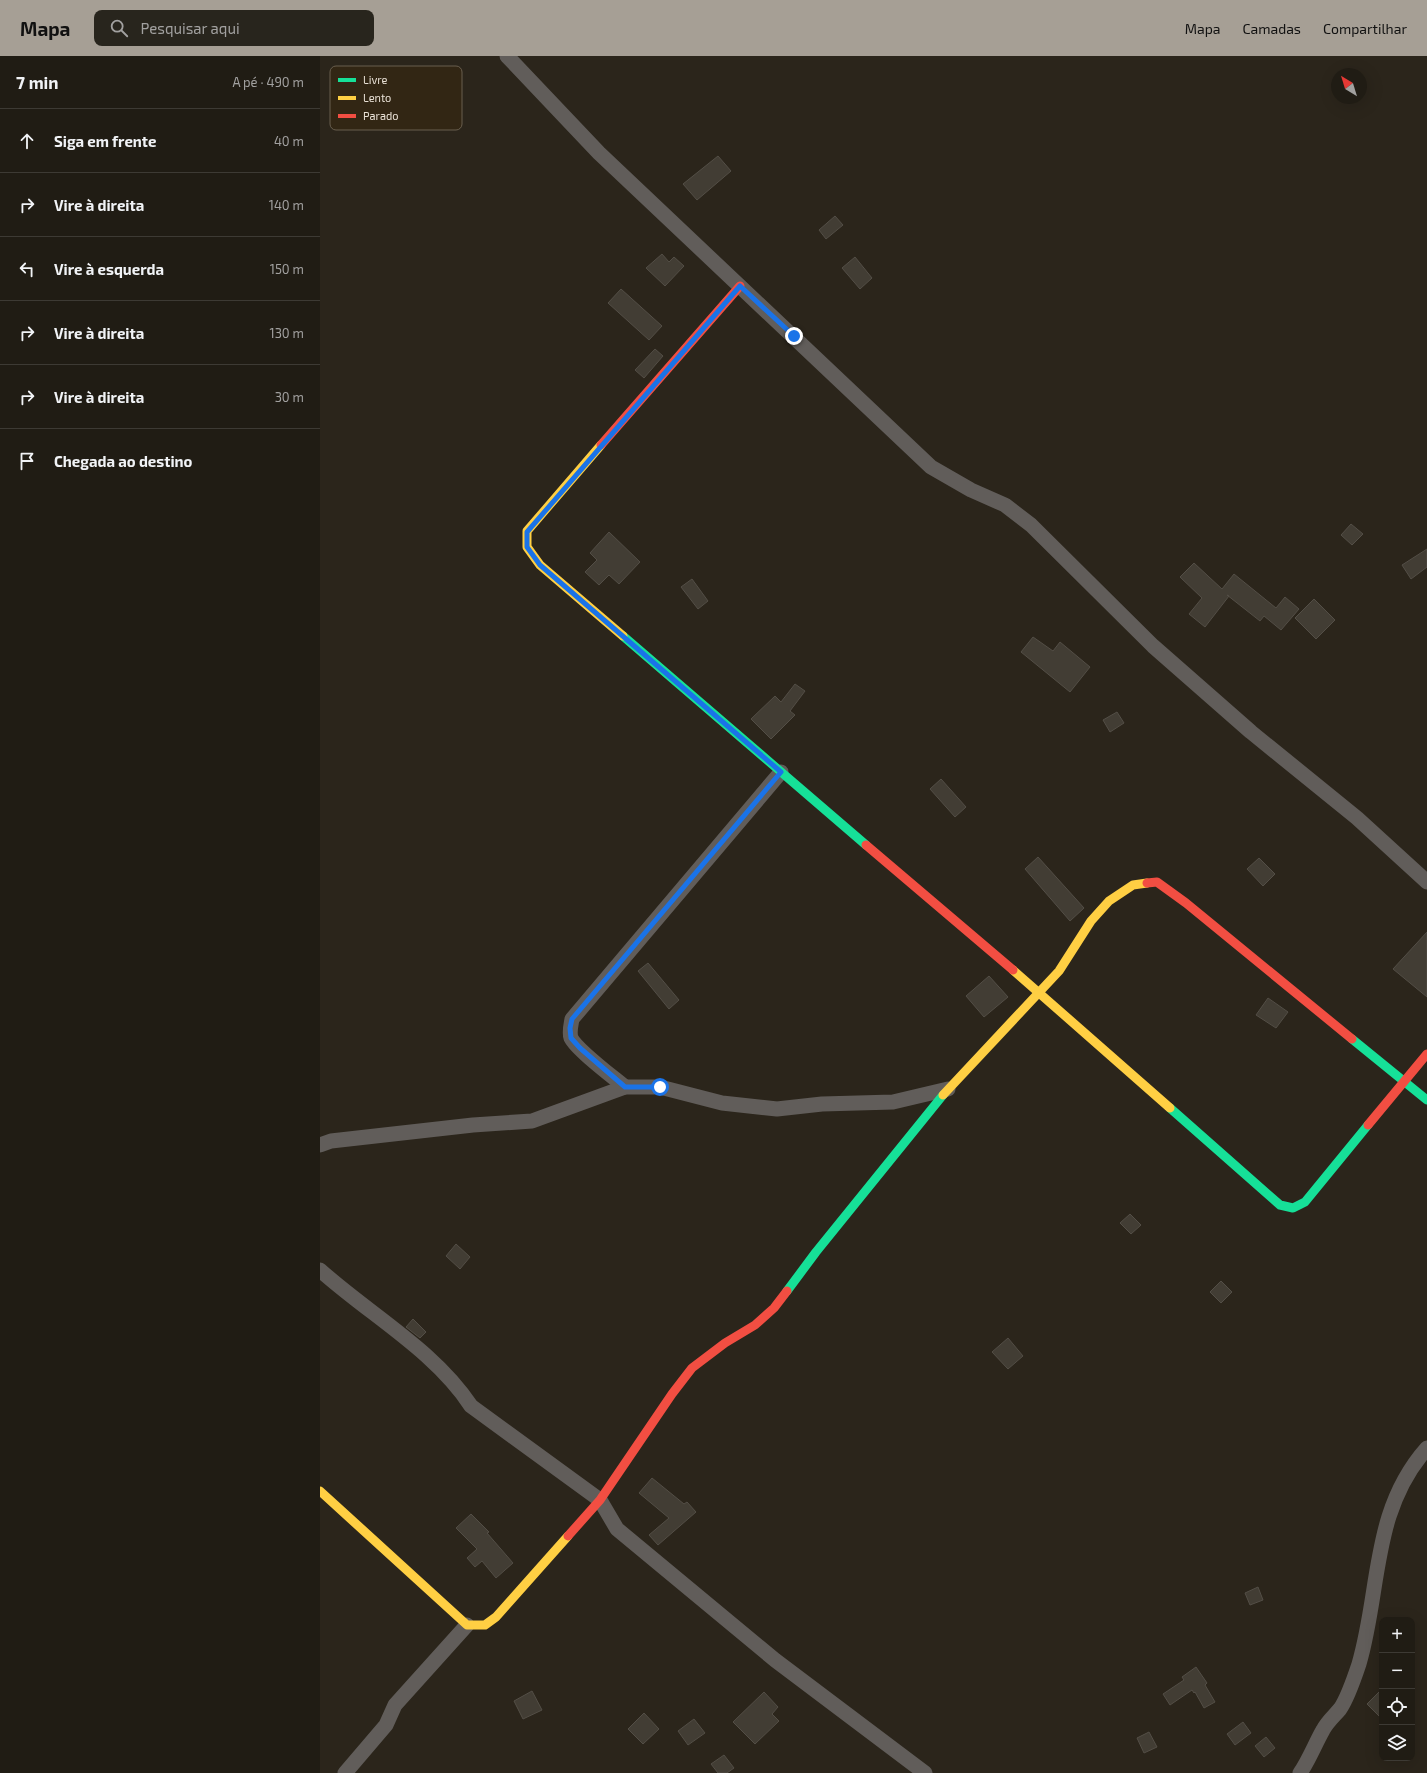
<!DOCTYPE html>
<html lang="pt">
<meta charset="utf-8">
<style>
body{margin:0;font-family:"Exo 2",sans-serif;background:#28251d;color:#f1f3f6}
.controls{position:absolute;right:12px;bottom:12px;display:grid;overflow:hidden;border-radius:8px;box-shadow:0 4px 16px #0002}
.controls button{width:36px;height:36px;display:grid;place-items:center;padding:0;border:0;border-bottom:1px solid #3d3a34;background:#201c14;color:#f1f3f6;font:20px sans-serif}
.compass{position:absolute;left:1011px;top:12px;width:36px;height:36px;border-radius:50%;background:#201c14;box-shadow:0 4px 16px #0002;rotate:322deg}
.stop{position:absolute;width:12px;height:12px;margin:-9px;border:3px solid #1a73e8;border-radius:50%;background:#fff}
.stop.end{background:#1a73e8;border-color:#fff;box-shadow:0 1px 4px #0008}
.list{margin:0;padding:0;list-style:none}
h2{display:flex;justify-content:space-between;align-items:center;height:52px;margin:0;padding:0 16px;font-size:17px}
h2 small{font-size:13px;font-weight:400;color:#a2a1a0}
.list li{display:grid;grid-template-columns:26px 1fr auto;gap:12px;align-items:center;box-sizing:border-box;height:64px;padding:0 16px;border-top:1px solid #3d3a34}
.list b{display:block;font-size:15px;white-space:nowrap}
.list em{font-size:13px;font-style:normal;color:#a2a1a0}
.icon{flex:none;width:22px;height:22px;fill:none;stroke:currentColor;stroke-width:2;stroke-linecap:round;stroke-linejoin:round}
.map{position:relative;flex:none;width:1107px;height:1717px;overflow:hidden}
header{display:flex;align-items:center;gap:24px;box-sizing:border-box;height:56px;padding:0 20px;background:#a69f95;color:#111}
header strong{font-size:19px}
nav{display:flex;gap:22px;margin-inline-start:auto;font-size:14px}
.search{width:280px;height:36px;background:#28251d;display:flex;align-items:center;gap:10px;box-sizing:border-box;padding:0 14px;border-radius:8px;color:#a2a1a0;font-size:15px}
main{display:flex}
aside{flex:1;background:#201c14}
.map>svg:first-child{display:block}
.building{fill:#423d34;stroke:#534e46}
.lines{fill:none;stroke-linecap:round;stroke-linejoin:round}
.street{stroke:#615d5a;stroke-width:15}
.fast{stroke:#16e098;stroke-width:9}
.slow{stroke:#ffcf43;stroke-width:9}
.jam{stroke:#f24e42;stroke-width:9}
.route{stroke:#1a73e8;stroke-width:5}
.key{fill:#322614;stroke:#695e4e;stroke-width:1}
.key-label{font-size:11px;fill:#e9e1d6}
</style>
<header>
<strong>Mapa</strong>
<div class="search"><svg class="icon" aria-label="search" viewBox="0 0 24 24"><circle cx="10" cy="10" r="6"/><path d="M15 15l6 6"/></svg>Pesquisar aqui</div>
<nav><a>Mapa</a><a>Camadas</a><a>Compartilhar</a></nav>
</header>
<main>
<aside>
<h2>7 min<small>A pé · 490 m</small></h2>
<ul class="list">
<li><svg class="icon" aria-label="ahead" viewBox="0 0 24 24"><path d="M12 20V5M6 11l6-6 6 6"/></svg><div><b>Siga em frente</b></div><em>40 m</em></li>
<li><svg class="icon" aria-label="right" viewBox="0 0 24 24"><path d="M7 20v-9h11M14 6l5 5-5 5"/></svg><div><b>Vire à direita</b></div><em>140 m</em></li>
<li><svg class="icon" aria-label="left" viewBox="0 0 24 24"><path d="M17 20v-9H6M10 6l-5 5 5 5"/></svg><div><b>Vire à esquerda</b></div><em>150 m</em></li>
<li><svg class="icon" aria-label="right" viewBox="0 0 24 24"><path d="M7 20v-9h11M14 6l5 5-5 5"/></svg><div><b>Vire à direita</b></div><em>130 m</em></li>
<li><svg class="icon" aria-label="right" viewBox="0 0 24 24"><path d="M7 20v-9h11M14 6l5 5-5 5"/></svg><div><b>Vire à direita</b></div><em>30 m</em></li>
<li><svg class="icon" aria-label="arrive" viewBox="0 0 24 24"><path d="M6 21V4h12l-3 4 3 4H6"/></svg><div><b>Chegada ao destino</b></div></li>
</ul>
</aside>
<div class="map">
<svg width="1107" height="1717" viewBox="0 0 1107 1717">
<rect width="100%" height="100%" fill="#2b251b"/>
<!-- building -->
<g class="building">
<polygon points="398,100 411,115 377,144 363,128"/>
<polygon points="515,160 523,169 506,183 499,174"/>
<polygon points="342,198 349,206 354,201 364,210 345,230 326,212"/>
<polygon points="535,201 552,222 540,233 522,212"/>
<polygon points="301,233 342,270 329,284 288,247"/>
<polygon points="335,293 343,300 324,322 315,314"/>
<polygon points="1031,468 1043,478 1032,489 1021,479"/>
<polygon points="289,476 320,506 299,528 289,519 279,529 265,516 277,504 270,497"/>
<polygon points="1107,493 1107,511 1091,523 1082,509"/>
<polygon points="874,507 902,533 914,518 956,552 965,541 979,553 961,574 944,560 940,565 907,539 909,540 885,571 869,558 882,542 860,521"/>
<polygon points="372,523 388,545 378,553 361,531"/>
<polygon points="994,543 1015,564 996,583 975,562"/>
<polygon points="713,581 733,595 740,586 770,611 750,636 701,596"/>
<polygon points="475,628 485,635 470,655 475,659 451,683 431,663 455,640 461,646"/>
<polygon points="797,656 804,667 790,676 783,664"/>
<polygon points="621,723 646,751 635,761 610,733"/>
<polygon points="718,801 764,852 750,865 705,813"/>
<polygon points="939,802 955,818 943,830 927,813"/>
<polygon points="1107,876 1107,941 1073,913"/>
<polygon points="328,907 359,944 349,953 318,915"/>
<polygon points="669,920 688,941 664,961 646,940"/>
<polygon points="948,942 968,956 956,972 936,959"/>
<polygon points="810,1158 821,1169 811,1178 800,1167"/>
<polygon points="136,1188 150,1201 140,1213 126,1200"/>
<polygon points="901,1225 912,1236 901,1247 890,1236"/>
<polygon points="93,1263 106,1276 100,1282 86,1271"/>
<polygon points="688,1282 703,1300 688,1313 672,1296"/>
<polygon points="332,1422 364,1448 367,1446 376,1456 338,1489 329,1479 349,1462 319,1437"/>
<polygon points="151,1458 169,1476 167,1477 193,1507 176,1522 162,1505 155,1511 147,1502 157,1493 136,1472"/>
<polygon points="938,1531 943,1544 930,1549 925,1537"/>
<polygon points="876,1611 887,1627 885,1629 895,1646 884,1652 875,1636 874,1637 872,1634 850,1649 843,1638 864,1624 862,1621"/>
<polygon points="1062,1633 1062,1663 1047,1648"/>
<polygon points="212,1635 222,1654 203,1663 194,1645"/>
<polygon points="444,1636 458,1651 452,1658 459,1665 435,1688 413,1666"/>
<polygon points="324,1657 339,1673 323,1688 308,1673"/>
<polygon points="374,1663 385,1677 368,1689 358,1675"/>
<polygon points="923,1666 931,1677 915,1689 907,1678"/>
<polygon points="829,1676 837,1691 824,1697 817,1682"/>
<polygon points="946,1681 955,1692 944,1701 935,1690"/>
<polygon points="404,1699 414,1712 407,1717 398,1717 391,1708"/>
</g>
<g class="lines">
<!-- street -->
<g class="street">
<polyline points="187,0 279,97 611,411 651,434 685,449 711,469 833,590 931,676 1037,762 1107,826"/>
<path d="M305 1031C293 1021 257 994 251 982 249 976 251 969 252 963L461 716"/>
<polyline points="0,1089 11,1085 153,1069 212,1065 305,1031 340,1031 402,1047 457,1053 502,1048 573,1046 628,1033"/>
<path d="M0 1214C50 1259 114 1294 151 1350L280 1444 297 1473 455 1604 605 1717"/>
<polyline points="25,1717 66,1669 75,1649 147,1569"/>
<path d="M980 1717C989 1704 995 1688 1003 1674 1007 1666 1014 1660 1020 1653 1027 1643 1035 1620 1039 1608 1061 1533 1051 1455 1107 1392"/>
</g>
<!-- fast -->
<g class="fast">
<polyline points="303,580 546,789"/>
<polyline points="1032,983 1107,1044"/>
<polyline points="850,1052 960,1149 973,1152 985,1146 1048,1069"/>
<polyline points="467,1235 496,1196 623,1039"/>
</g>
<!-- slow -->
<g class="slow">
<polyline points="281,389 207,475 207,491 220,509 303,580"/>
<polyline points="693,914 850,1052"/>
<polyline points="623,1039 739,915 771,865 789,845 813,829 827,827"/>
<polyline points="0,1435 147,1569 165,1569 176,1561 248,1480"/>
</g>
<!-- jam -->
<g class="jam">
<polyline points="281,389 420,230"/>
<polyline points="546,789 693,914"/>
<polyline points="827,827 837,826 866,847 1032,983"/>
<polyline points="1048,1069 1107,998"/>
<polyline points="248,1480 280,1444 352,1338 372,1312 405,1287 435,1269 454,1252 467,1235"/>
</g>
</g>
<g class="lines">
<!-- route -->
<polyline class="route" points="340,1031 305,1031 260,992 251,982 250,972 252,963 461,716 220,509 207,491 207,476 420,230 474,280"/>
</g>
<!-- legend -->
<rect x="10" y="10" width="132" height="64" rx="6" class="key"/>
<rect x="18" y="22" width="18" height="4" fill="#16e098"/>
<rect x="18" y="40" width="18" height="4" fill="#ffcf43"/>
<rect x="18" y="58" width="18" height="4" fill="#f24e42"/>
<g class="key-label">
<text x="43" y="28">Livre</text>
<text x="43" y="46">Lento</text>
<text x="43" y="64">Parado</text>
</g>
</svg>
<div class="controls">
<button>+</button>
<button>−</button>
<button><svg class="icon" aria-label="locate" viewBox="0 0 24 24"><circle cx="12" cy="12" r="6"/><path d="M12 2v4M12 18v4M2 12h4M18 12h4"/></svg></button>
<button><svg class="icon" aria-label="layers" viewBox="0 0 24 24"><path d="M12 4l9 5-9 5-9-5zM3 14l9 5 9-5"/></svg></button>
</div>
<svg class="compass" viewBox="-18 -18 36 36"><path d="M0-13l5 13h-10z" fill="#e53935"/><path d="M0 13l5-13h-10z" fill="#a2a1a0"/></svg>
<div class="stop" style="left:340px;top:1031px"></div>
<div class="stop end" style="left:474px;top:280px"></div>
</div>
</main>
